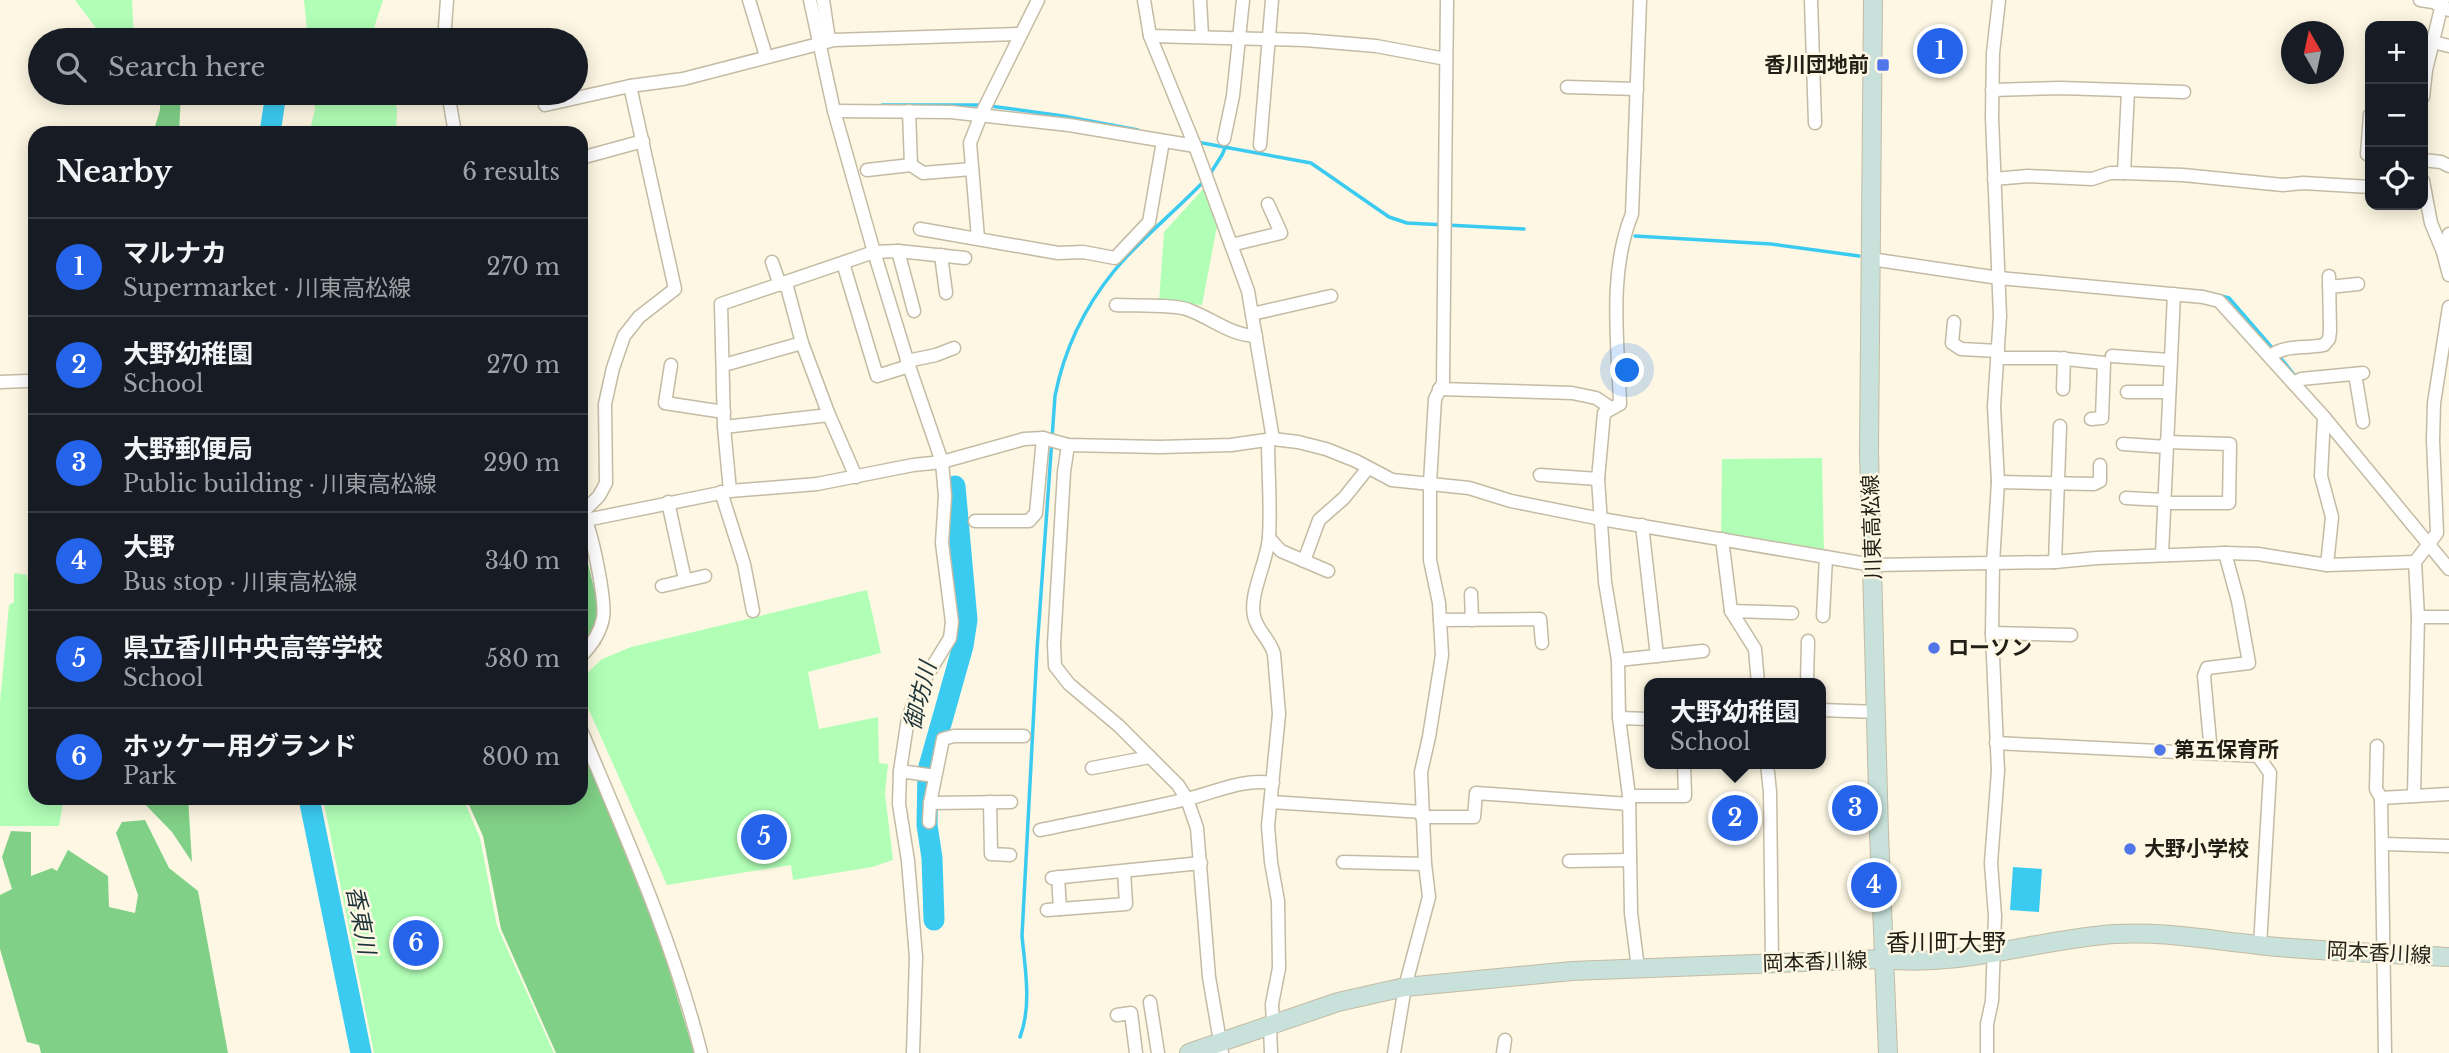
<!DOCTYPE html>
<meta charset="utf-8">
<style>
body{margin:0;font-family:"Libre Baskerville","Noto Sans JP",serif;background:#20242c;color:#f1f3f6}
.controls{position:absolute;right:21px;top:21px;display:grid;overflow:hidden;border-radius:14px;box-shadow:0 4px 18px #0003}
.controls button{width:63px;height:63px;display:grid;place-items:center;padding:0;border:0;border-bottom:2px solid #363941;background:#171b24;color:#f1f3f6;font:35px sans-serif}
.compass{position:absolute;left:2281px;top:21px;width:63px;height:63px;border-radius:50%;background:#171b24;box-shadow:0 4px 18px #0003;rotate:351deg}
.you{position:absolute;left:1628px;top:371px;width:24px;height:24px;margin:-18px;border:5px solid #fff;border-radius:50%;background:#1a73e8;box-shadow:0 0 0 10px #1a73e833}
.badge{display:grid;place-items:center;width:46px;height:46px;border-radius:50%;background:#2563eb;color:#fff;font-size:23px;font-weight:700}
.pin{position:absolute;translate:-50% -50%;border:4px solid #fff;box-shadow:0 2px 7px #0006}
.popup{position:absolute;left:1644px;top:678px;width:182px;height:91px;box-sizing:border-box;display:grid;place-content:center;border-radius:14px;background:#171b24;filter:drop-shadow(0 2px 5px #0005);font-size:23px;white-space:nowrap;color:#9ea1a6}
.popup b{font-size:26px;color:#f1f3f6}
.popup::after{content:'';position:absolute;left:50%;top:100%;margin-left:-14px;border:14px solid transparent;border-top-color:#171b24}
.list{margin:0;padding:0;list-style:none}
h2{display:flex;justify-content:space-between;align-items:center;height:91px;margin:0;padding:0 28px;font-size:30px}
h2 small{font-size:23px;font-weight:400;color:#9ea1a6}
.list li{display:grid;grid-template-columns:46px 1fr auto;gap:21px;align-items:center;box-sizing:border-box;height:98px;padding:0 28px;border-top:2px solid #363941}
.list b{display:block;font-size:26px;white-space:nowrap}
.list p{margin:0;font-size:23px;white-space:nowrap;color:#9ea1a6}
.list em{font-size:23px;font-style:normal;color:#9ea1a6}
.icon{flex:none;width:38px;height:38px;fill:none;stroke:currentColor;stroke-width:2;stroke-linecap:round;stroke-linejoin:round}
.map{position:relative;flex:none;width:2449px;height:1053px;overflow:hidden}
.search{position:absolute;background:#171b24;box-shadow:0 4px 18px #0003;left:28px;top:28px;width:560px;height:77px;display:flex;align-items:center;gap:18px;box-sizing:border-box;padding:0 24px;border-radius:38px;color:#9ea1a6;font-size:26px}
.panel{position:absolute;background:#171b24;box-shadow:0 4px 18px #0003;left:28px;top:126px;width:560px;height:679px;border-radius:21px}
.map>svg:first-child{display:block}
.green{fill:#b1ffb7}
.forest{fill:#80d087}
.water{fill:#3bcbf1}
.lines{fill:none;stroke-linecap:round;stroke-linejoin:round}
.stream{stroke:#3bcbf1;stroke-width:3.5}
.river{stroke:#3bcbf1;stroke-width:21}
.street-casing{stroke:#c4bba4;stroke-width:15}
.secondary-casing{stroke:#c4bba4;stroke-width:20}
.street{stroke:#fff;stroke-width:12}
.secondary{stroke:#c8e2db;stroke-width:18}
.poi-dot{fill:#5176ea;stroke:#fdf7e3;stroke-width:2.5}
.labels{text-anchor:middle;stroke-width:5;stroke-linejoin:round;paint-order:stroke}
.poi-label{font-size:21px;font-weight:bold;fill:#221f16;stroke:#fdf7e3;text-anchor:start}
.street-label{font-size:21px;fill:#221f16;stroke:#fdf7e3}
.water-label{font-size:23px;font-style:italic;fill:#1d343b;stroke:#fdf7e3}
.quarter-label{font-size:24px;fill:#221f16;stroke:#fdf7e3}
</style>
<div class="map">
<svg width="2449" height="1053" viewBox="0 0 2449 1053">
<rect width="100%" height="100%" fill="#fdf7e3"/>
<!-- green -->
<g class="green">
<polygon points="75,0 132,0 134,40 105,40"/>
<polygon points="304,0 383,0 370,40 308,40"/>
<polygon points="313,93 390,93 397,108 396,133 309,133 315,110"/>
<polygon points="1204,188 1218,221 1202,305 1159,302 1164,232"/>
<polygon points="1822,458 1824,554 1721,535 1722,459"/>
<polygon points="14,573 27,575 28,583 35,583 35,798 64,798 59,826 0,826 0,702 9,605 14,602"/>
<polygon points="867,590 881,653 808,672 819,729 878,717 879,763 888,764 885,794 893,860 872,867 793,880 791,865 667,885 584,699 581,679 602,659 631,647"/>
<polygon points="323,798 463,798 480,838 497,926 554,1053 374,1053"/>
</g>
<!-- forest -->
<g class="forest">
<polygon points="160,93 181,93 179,133 153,133 160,110"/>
<polygon points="581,533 599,610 601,644 581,660"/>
<polygon points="581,738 647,897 694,1053 556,1053 501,929 483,836 466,798 581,798"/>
<polygon points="139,798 188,798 192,862 172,832"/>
<polygon points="145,820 169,868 198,891 228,1053 41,1053 39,1045 27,1042 0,949 0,895 12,889 2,857 11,831 31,832 31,876 52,868 57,871 68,850 108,876 109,907 135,913 138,895 116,833 122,822"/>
</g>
<!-- water -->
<polygon class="water" points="2013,867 2042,869 2039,912 2010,910"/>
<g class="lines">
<!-- stream -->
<g class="stream">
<polyline points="882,105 982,105"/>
<polyline points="990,106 1063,116 1138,130"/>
<polyline points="1197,142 1311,163 1389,217 1407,223 1524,229"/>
<polyline points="1210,174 1222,155 1228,141"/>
<polyline points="1635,236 1771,244 1859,256"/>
<polyline points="2201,291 2229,298 2274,350"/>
<polyline points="2279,356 2296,377"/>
<path d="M1020 1037C1032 1006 1025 968 1022 936L1037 650 1055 396C1064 350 1084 308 1114 271 1141 238 1176 211 1205 180"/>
</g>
<!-- river -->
<g class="river">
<polyline points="270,133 276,93"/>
<polyline points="309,798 361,1053"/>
<polyline points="934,920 932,858 927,825 928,770 963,646 967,620 955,486"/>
</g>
<!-- street casing -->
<g class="street-casing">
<g id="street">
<polyline points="749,0 766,56"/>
<polyline points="810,0 834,111 874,252 909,366 942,462 945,496 942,543 952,622 950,638 921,685 908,718 900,771 899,804 908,861 916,957 913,1053"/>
<polyline points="823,0 829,40"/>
<polyline points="1144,0 1150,36 1195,146 1248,291 1273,439"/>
<polyline points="1200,0 1202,36"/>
<polyline points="1811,0 1815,123"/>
<polyline points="2420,0 2433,2 2449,10"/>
<polyline points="1150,36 1305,40 1376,46 1446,59"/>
<polyline points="444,40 447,0"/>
<polyline points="2433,42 2449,46"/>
<polyline points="1567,87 1637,89"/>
<polyline points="1992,90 2060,88 2184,92"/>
<polyline points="448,93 455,133"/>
<polyline points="2423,97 2426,70 2443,0"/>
<polyline points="545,105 630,86"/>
<polyline points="834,111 951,112 1069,125 1195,146"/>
<polyline points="909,111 911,165"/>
<polyline points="2370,115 2367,154 2370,156"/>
<polyline points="1224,139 1233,96 1243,0"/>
<polyline points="1260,145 1272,0"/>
<polyline points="581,158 643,141"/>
<polyline points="2423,160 2441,162 2449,166"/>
<polyline points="867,170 911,165 923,173 972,169"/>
<polyline points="2124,173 2128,91"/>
<polyline points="1994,179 2028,176 2092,179 2110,173 2124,173 2183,175 2283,185 2303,183 2370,187"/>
<polyline points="2423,181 2431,223 2443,252"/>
<polyline points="920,229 1058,253 1083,252 1115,258 1149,222 1163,141"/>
<polyline points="2449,234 2443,252 2449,275"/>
<polyline points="978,238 970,143 981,115 1038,0"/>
<polyline points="1231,245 1281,233 1268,204"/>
<polyline points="898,251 914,311"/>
<polyline points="941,255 946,293"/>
<polyline points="1871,259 1999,278 2203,297 2219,301 2324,417 2449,569"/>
<polyline points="772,262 780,285"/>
<polyline points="843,263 877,376 909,366"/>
<polyline points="786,283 802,343 829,415 856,477"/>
<polyline points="2329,287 2358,284"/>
<path d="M1116 305C1134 306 1175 304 1189 310 1213 319 1230 335 1256 336"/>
<polyline points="1252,314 1331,296"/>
<polyline points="1954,322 1952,343 1961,349 1998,351"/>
<polyline points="2112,356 2169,360"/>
<path d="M2270 356C2286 344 2305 349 2324 345L2329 339 2330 331 2329 276"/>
<polyline points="1998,358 2056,358 2104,363 2102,418 2091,419"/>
<polyline points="907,361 936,355 954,348"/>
<polyline points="671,365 665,403 724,412"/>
<polyline points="724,365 802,343"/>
<polyline points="2355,374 2363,422"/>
<polyline points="0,382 27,381"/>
<polyline points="2293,383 2301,379 2363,373"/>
<polyline points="1439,389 1572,393 1596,398 1611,408"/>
<polyline points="2063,389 2064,358"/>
<polyline points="2127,392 2168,392"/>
<polyline points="2324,417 2321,476 2332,517 2327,565"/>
<polyline points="724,427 829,415"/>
<path d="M1268 440C1268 472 1271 505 1269 537 1267 563 1249 594 1254 616 1257 631 1270 639 1274 654L1279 714 1268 826 1271 862 1278 901 1279 968 1272 1004 1273 1024"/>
<polyline points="2123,444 2166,447"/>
<polyline points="1068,445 1064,472 1054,644 1055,666 1069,684 1119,726 1178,785 1187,799 1197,828 1209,977 1222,1053"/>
<polyline points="1540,475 1598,479"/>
<polyline points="1998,482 2094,484 2100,481 2100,465"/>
<polyline points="730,491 724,427 721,304 874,252 898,251 965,258"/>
<polyline points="721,492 744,564 753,611"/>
<polyline points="2126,498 2164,500"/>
<polyline points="668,502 685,580"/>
<polyline points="2164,503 2229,503 2230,444 2166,442"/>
<polyline points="582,513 599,496 606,483 605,404 613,368 624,336 639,317 675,289 630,86 683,79 834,40 1021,34"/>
<polyline points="586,520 730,491 817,484 913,465 942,462 1024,439 1043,438 1068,445 1160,447 1231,445 1273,439 1298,442 1326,449 1356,461 1392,480 1469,488 1511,501 1601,519 1873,565 2055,562 2097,558 2225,553 2258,554 2327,565 2415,562"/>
<polyline points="975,521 1029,521 1036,513 1043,438"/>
<polyline points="1642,525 1657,656"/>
<polyline points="1269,538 1281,551 1328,571"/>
<polyline points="1722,539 1731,611 1755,649 1758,683"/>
<polyline points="2162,554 2174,294"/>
<polyline points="1304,561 1319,520 1344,498 1368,468"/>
<polyline points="2055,562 2060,426"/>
<polyline points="662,586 705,576"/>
<polyline points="1471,594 1472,620"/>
<polyline points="1731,611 1792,613"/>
<polyline points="1823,616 1826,557"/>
<polyline points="2418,617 2449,617"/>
<polyline points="1440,620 1540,619 1542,643"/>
<polyline points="1992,633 2071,635"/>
<path d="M581 656C592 645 600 634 603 618 606 601 592 530 583 515"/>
<polyline points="1618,660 1703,651"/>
<polyline points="1807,683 1808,641"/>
<polyline points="1821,710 1877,712"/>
<polyline points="1619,718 1649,719"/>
<path d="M581 730C625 835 673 941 701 1053"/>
<polyline points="1996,743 2258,756 2270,773 2260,946"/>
<polyline points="2377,746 2376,789 2381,798 2449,794"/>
<polyline points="2211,753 2204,676 2207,668 2249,663 2238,601 2225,553"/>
<polyline points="1767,764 1770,792 1772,963"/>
<polyline points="1092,768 1150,757"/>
<polyline points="900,771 935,776"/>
<polyline points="2414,795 2418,617 2415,562 2437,533 2433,440 2434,403 2449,307"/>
<polyline points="1629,796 1685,796 1684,764"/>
<polyline points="2381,798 2385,1053"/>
<polyline points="990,802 991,854 1010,855"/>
<polyline points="1271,802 1422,812"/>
<polyline points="930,803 1011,802"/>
<polyline points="1422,817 1474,817 1476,793 1629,804"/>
<polyline points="929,822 930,803 943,739 954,736 1024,736"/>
<path d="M1040 830C1088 820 1136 811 1183 800 1215 793 1240 778 1273 783"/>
<polyline points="2384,844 2449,846"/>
<polyline points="1569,861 1630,860"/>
<polyline points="1343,862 1425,864"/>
<polyline points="1058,877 1060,909"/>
<polyline points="1052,878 1201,863"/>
<polyline points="1047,910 1126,904 1124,871"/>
<path d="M1638 968 1631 913 1629 796 1619 718 1618 660 1605 582 1598 479 1604 413 1620 404C1618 342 1608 273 1632 214L1640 0"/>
<polyline points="1150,1002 1158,1053"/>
<polyline points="1117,1015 1131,1013 1136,1053"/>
<polyline points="1270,1025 1271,1053"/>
<polyline points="1394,1053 1405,987 1429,897 1425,864 1421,772 1429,737 1442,655 1439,603 1430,560 1430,483 1435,399 1443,383 1447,0"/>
<polyline points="1503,1053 1505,1040"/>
<polyline points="1987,1053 1987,1024 1992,1001 1995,916 1991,863 1998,771 1992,633 1993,563 1998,482 1994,406 2000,316 1992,117 1993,53 1999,0"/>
</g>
</g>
<!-- secondary casing -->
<g class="secondary-casing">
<g id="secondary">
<polyline points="1873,0 1869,452 1879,833 1888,1053"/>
<path d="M1189 1053 1338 1002 1405 987 1572 971 1883 959C1962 968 2038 939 2115 934 2163 931 2210 940 2258 945 2321 952 2386 953 2449 957"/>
</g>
</g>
<!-- street -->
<use href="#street" class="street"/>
<!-- secondary -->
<use href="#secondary" class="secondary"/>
</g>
<!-- markers -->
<g class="poi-dot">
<rect x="1876" y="58" width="14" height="14" rx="3.5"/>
<circle cx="1934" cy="648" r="7"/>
<circle cx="2160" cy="750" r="7"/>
<circle cx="2130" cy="849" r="7"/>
</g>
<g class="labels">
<!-- poi labels -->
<g class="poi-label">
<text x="1869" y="72" text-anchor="end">香川団地前</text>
<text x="1948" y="655">ローソン</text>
<text x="2174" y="757">第五保育所</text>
<text x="2144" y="856">大野小学校</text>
</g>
<!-- street labels -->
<g class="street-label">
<text transform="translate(1872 527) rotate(-92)" y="7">川東高松線</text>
<text transform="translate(2379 953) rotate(3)" y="7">岡本香川線</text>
<text transform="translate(1815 962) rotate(-2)" y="7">岡本香川線</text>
</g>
<!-- water labels -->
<g class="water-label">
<text transform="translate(920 696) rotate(-76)" y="8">御坊川</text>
<text transform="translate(361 920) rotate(79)" y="8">香東川</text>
</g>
<!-- quarter labels -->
<g class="quarter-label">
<text x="1946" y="951">香川町大野</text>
</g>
</g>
</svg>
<div class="controls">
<button>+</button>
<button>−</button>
<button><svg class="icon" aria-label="locate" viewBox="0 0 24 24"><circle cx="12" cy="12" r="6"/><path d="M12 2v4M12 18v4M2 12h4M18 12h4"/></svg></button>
</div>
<svg class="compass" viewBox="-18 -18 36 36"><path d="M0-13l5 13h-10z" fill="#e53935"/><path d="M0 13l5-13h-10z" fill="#9ea1a6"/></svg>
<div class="you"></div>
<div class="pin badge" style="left:1940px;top:51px">1</div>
<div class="pin badge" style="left:1735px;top:818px">2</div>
<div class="popup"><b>大野幼稚園</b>School</div>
<div class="pin badge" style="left:1855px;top:808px">3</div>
<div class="pin badge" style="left:1874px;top:885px">4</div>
<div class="pin badge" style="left:764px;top:837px">5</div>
<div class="pin badge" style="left:416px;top:943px">6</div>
<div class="search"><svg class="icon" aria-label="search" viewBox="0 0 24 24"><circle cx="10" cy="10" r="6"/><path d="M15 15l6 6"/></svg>Search here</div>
<section class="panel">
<h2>Nearby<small>6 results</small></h2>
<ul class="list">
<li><span class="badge">1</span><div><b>マルナカ</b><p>Supermarket · 川東高松線</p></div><em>270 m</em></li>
<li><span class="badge">2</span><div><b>大野幼稚園</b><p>School</p></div><em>270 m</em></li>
<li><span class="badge">3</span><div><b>大野郵便局</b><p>Public building · 川東高松線</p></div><em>290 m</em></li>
<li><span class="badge">4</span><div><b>大野</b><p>Bus stop · 川東高松線</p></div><em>340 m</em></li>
<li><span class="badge">5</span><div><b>県立香川中央高等学校</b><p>School</p></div><em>580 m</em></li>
<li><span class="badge">6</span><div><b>ホッケー用グランド</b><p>Park</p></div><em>800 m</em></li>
</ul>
</section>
</div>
